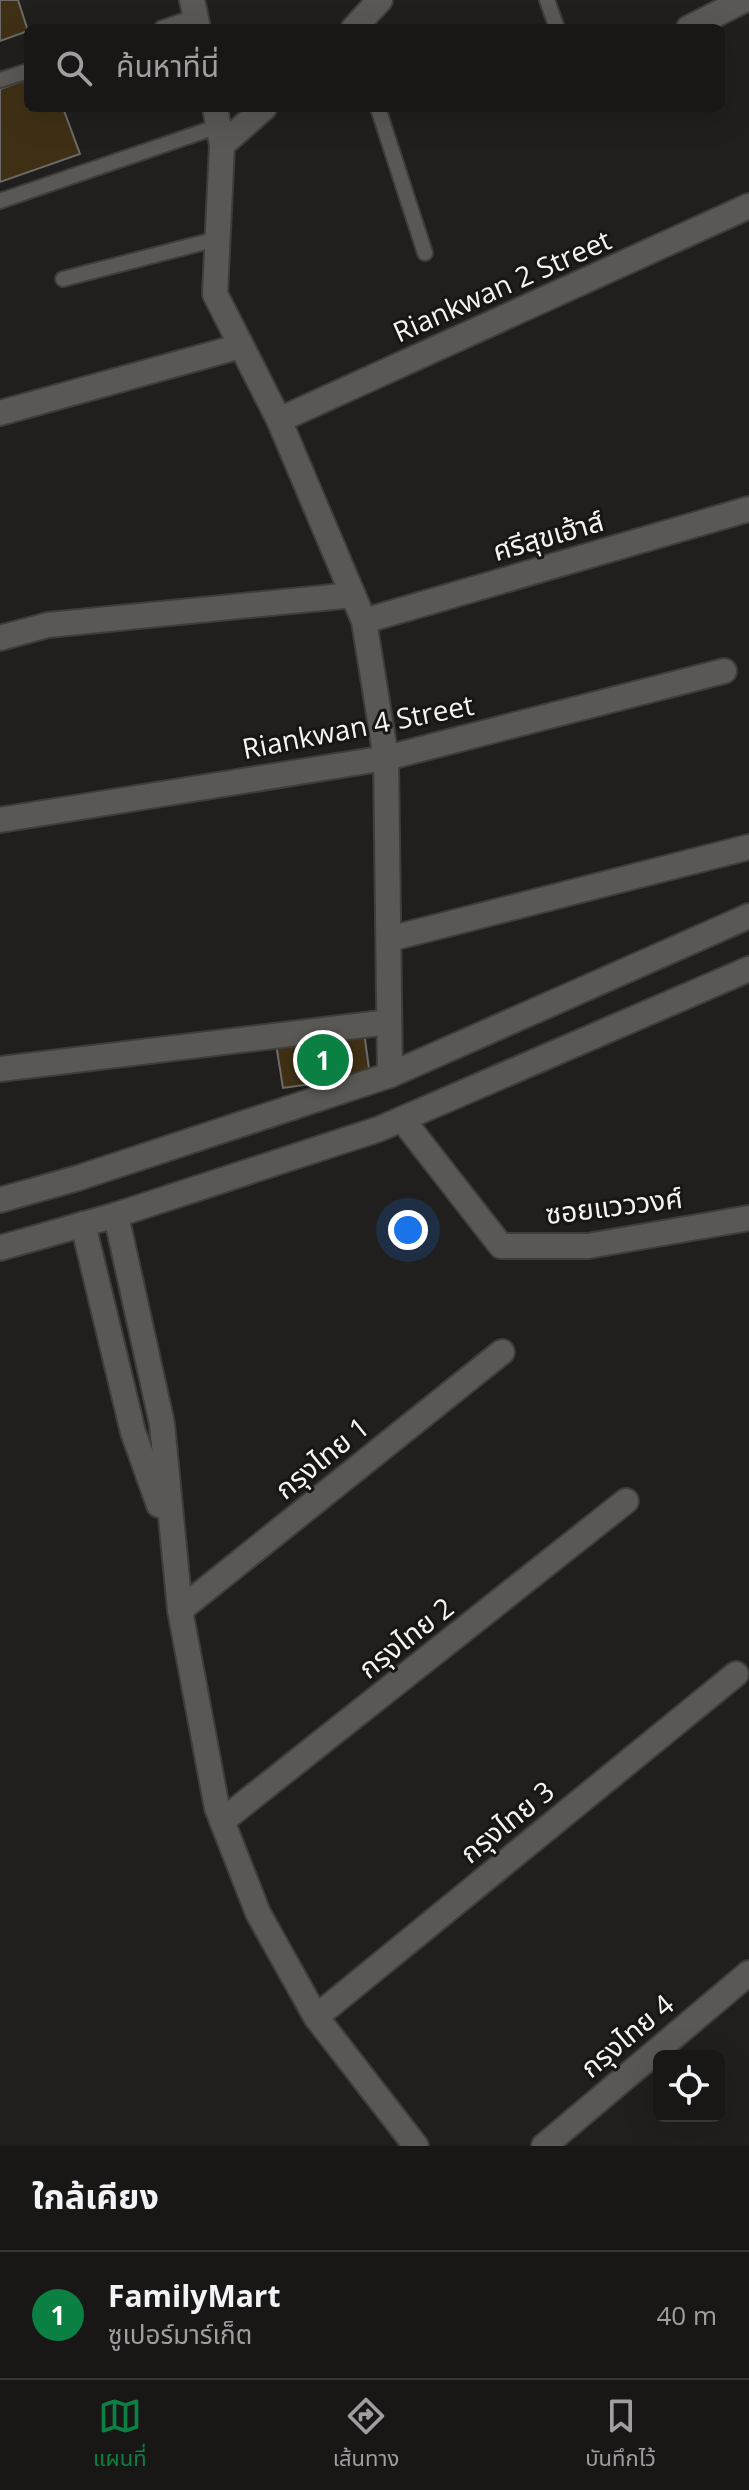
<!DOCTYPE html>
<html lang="th">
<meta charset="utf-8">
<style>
body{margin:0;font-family:"Open Sans","Noto Sans Thai",sans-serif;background:#21201f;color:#f1f3f6}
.controls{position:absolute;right:24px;bottom:24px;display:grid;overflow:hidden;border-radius:12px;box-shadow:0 8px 32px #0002}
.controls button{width:72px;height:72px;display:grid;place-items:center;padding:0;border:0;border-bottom:2px solid #363635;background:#181716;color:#f1f3f6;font:40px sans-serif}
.you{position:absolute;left:408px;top:1230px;width:28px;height:28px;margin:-20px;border:6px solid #fff;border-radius:50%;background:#1a73e8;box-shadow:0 0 0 12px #1a73e833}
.badge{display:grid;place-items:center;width:52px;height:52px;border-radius:50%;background:#0b8043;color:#fff;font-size:26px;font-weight:700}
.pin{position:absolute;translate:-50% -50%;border:4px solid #fff;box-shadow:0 2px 8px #0006}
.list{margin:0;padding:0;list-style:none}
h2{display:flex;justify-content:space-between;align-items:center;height:104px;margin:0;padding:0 32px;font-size:34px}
h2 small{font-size:26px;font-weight:400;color:#9f9fa1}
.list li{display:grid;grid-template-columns:52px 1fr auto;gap:24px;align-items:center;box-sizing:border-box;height:128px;padding:0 32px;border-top:2px solid #363635}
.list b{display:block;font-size:30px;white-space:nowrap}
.list p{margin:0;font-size:26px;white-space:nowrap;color:#9f9fa1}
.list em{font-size:26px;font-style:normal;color:#9f9fa1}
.icon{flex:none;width:44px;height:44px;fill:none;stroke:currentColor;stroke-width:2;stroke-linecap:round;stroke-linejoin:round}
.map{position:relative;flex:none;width:749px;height:2146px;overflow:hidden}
.search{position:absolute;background:#181716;box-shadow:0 8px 32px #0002;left:24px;right:24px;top:24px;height:88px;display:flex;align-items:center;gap:20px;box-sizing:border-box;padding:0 28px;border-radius:12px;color:#9f9fa1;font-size:30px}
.sheet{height:232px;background:#181716}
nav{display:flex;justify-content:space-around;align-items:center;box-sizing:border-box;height:112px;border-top:2px solid #363635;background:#181716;font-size:22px;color:#9f9fa1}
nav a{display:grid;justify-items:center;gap:4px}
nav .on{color:#0b8043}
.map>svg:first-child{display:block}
.building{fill:#3f3015;stroke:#6c6b68;stroke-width:2}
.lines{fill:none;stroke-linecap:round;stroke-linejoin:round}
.service-casing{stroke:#3e3d3b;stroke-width:18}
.minor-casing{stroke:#3e3d3b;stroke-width:28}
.tertiary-casing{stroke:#3e3d3b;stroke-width:28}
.service{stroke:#595855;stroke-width:14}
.minor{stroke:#595855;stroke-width:24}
.tertiary{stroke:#595855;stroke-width:24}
.labels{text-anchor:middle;stroke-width:6;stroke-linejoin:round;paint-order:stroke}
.street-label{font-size:28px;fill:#f5f4f3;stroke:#171614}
</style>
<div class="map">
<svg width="749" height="2146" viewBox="0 0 749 2146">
<rect width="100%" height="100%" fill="#201f1d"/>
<!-- building -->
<g class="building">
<polygon points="0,0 18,0 28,31 0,41"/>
<polygon points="28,79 28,108 63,108 80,154 0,182 0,89"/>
<polygon points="364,1032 370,1076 283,1088 276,1044"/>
</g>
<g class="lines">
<!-- service casing -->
<g class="service-casing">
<g id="service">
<polyline points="547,0 557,28"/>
<polyline points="162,28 195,17"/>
<polyline points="0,80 28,71"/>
<polyline points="378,108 425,253"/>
<polyline points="0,201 219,126"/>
<polyline points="63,279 217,239"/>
</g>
</g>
<!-- minor casing -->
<g class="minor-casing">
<g id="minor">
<polyline points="192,0 198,28"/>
<polyline points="354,28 380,0"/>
<polyline points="689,28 744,0"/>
<polyline points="215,108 222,145 215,294 279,420 364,621 386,758 390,1075"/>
<polyline points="222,145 264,108"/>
<polyline points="0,413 241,346"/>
<polyline points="279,420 749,206"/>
<polyline points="364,621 749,509"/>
<polyline points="0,638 48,625 353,595"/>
<polyline points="0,820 386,758 724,671"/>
<polyline points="389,939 749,847"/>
<polyline points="0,1069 389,1022"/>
<polyline points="402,1119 501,1246 588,1246 749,1218"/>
<polyline points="116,1215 162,1424 180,1610 217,1808 258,1913 316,2017 416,2146"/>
<polyline points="83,1224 133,1432 159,1505"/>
<polyline points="180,1610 502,1352"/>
<polyline points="222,1821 626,1501"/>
<polyline points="316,2017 736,1674"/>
<polyline points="544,2146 749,1973"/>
</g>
</g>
<!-- tertiary casing -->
<g class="tertiary-casing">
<g id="tertiary">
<polyline points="0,1200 78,1178 390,1075 749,916"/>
<polyline points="0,1248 116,1215 379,1129 749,969"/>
</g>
</g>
<!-- service -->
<use href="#service" class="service"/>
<!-- minor -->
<use href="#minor" class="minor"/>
<!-- tertiary -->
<use href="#tertiary" class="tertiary"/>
</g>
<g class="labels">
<!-- street labels -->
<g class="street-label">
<text transform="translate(502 286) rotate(-24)" y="10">Riankwan 2 Street</text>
<text transform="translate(548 536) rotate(-16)" y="10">ศรีสุขเฮ้าส์</text>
<text transform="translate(358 727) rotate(-11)" y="10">Riankwan 4 Street</text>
<text transform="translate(614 1206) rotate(-7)" y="10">ซอยแวววงศ์</text>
<text transform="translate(322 1458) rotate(-39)" y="10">กรุงไทย 1</text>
<text transform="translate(406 1638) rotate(-38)" y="10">กรุงไทย 2</text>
<text transform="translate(507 1822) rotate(-39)" y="10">กรุงไทย 3</text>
<text transform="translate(627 2036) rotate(-40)" y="10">กรุงไทย 4</text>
</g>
</g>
</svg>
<div class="controls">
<button><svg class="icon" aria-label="locate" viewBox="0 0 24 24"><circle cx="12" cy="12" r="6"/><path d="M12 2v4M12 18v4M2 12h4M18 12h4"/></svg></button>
</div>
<div class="you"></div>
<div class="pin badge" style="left:323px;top:1060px">1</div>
<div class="search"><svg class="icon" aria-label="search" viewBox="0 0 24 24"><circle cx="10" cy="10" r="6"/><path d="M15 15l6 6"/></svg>ค้นหาที่นี่</div>
</div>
<section class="sheet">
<h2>ใกล้เคียง<small></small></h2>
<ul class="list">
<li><span class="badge">1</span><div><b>FamilyMart</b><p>ซูเปอร์มาร์เก็ต</p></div><em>40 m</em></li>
</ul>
</section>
<nav>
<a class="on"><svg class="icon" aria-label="map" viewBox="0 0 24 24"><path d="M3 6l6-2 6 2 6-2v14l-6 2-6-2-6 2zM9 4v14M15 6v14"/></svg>แผนที่</a>
<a><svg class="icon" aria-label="directions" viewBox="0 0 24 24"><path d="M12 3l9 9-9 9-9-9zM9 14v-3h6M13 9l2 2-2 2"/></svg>เส้นทาง</a>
<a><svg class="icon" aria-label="saved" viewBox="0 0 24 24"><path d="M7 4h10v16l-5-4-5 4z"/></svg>บันทึกไว้</a>
</nav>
